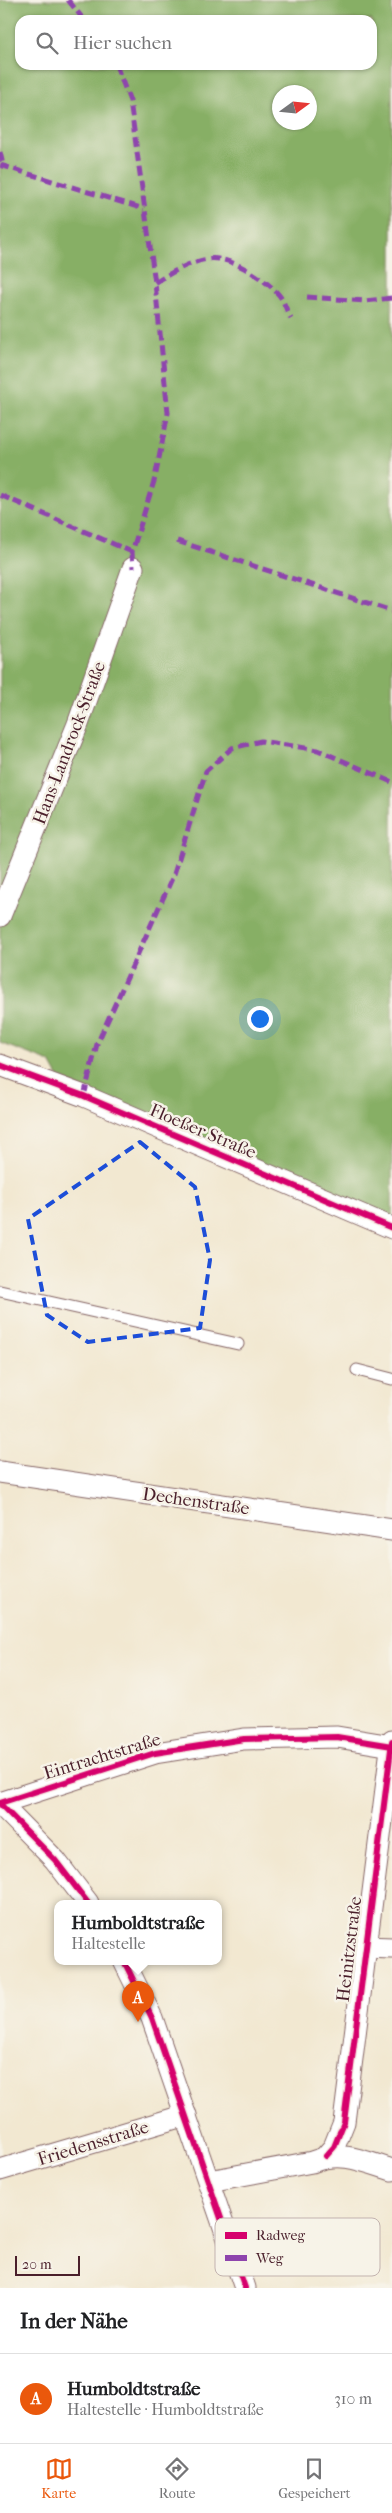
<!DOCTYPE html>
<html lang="de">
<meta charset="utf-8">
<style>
body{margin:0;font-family:"IM FELL French Canon",serif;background:#f6f6f6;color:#202124}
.compass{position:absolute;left:272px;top:85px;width:45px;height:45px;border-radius:50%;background:#fff;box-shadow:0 1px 4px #0004;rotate:75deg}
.scale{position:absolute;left:15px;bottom:12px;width:65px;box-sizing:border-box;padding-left:5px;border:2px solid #4a1f2b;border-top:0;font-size:14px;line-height:18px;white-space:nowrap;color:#4a1f2b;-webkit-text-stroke:4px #f7f3e8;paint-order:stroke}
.you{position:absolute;left:259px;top:1018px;width:18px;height:18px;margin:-12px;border:4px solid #fff;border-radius:50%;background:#1a73e8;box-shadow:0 0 0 8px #1a73e833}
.badge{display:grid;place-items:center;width:32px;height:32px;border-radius:50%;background:#ea580c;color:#fff;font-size:16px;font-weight:700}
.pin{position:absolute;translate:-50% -41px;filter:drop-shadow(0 1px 2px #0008)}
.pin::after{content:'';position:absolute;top:26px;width:18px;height:15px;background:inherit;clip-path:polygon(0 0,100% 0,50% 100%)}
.popup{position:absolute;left:54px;top:1900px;width:168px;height:65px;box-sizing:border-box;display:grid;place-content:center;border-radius:10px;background:#fff;filter:drop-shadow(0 1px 4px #0005);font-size:16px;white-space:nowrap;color:#757577}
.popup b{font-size:19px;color:#202124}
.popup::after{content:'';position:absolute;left:50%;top:100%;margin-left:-10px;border:10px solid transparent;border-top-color:#fff}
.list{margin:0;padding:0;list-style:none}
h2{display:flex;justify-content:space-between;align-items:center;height:65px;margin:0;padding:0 20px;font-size:21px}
h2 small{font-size:16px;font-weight:400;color:#757577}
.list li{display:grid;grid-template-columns:32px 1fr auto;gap:15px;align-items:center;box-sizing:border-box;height:90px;padding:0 20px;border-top:1px solid #e0e0e0}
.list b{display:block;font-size:19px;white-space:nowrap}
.list p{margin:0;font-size:16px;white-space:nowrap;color:#757577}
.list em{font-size:16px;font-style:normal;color:#757577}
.icon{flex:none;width:28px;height:28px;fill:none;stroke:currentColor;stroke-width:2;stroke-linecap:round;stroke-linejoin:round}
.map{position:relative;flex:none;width:392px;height:2288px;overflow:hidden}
.search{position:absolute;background:#fff;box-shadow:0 1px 4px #0004;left:15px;right:15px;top:15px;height:55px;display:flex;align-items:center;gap:12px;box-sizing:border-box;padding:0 18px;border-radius:15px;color:#757577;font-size:19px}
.sheet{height:155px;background:#fff}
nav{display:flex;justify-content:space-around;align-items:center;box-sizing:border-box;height:70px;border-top:1px solid #e0e0e0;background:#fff;font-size:14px;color:#757577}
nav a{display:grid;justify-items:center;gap:2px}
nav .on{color:#ea580c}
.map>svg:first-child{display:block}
.forest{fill:#87af65;stroke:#686748;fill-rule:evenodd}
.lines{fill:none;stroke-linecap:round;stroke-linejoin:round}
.service-casing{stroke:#856565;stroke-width:13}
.minor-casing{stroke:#856565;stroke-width:23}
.service{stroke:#fff;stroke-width:11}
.minor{stroke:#fff;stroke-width:21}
.quiet{stroke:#8e44ad;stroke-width:5;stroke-dasharray:10 5;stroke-linecap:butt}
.cycleway-casing{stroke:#f7f3e8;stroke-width:9}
.cycleway{stroke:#d6006c;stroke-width:6}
.marked{fill:none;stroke:#1d4ed8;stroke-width:4;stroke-dasharray:10 6;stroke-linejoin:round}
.labels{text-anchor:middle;stroke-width:5;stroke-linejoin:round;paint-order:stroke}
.street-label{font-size:18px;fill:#4a1f2b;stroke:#f7f3e8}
.key{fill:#f7f3e8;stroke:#c3b3af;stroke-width:1}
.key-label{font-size:14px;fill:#4a1f2b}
</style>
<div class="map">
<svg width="392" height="2288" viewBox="0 0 392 2288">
<rect width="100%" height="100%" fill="#f7f3e8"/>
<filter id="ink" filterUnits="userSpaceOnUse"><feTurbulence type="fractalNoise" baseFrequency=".02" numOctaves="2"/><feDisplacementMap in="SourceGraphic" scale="10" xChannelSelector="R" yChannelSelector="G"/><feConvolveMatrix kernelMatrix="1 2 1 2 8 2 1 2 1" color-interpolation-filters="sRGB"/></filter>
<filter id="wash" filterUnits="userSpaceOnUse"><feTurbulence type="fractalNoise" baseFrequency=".0096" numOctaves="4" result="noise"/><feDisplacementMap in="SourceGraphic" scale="20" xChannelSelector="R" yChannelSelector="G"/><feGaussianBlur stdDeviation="1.12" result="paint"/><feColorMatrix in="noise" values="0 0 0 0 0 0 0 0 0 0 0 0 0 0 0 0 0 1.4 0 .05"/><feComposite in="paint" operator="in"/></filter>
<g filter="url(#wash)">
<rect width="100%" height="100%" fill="#f2e8d1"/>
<!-- forest -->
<path class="forest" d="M0 0H392V1221L65 1089 50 1062 0 1043ZM20 20H372V65H20ZM280 92H310V122H280Z"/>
</g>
<g filter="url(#ink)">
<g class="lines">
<!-- service casing -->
<g class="service-casing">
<g id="service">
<polyline points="0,1291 238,1344"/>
<polyline points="357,1370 392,1379"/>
</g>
</g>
<!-- minor casing -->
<g class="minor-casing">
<g id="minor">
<polyline points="0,916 78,724 133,568"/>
<polyline points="0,1065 84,1096 392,1228"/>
<polyline points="0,1472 392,1530"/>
<polyline points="0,1803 155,1753 244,1739 337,1737 392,1746"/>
<polyline points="0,1804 55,1860 88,1903"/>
<polyline points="364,1947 392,1948"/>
<polyline points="124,1961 152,2018 245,2288"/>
<polyline points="326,2156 334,2147 344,2122 392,1741"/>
<polyline points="0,2170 186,2115"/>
<path d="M209 2181 312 2162C341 2150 363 2161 392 2170"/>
</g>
</g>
<!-- service -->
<use href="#service" class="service"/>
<!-- minor -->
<use href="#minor" class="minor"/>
<!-- quiet -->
<g class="quiet">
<polyline points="68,0 84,20"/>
<polyline points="116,65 130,101 155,283 168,413 155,478 132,552 133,568"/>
<polyline points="0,152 3,165"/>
<polyline points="0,165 144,209"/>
<path d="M155 283C170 273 189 262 208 259 229 255 266 279 279 295 284 301 287 312 291 319"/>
<polyline points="307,297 365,301 392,298"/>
<polyline points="0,495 132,552"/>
<polyline points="177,541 392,611"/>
<polyline points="84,1096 97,1044 174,874 206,771 232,748 261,741 318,750 392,782"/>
</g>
<!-- cycleway casing -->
<g class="cycleway-casing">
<g id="cycleway">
<polyline points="0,1065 84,1096 392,1228"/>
<polyline points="0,1803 155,1753 244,1739 337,1737 392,1746"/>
<polyline points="0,1804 55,1860 88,1903"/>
<polyline points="124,1961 152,2018 245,2288"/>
<polyline points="326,2156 334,2147 344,2122 392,1741"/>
</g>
</g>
<!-- cycleway -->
<use href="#cycleway" class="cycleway"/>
</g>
</g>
<!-- marked area -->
<path class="marked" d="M140 1142 195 1187 210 1260 200 1328 88 1342 47 1315 28 1219Z"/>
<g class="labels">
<!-- street labels -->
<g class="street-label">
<text transform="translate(69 743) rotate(-69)" y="6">Hans-Landrock-Straße</text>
<text transform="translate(203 1131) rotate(23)" y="6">Floeßer Straße</text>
<text transform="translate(196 1501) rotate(8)" y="6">Dechenstraße</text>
<text transform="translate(102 1756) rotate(-17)" y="6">Eintrachtstraße</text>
<text transform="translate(349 1949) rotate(-83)" y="6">Heinitzstraße</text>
<text transform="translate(93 2143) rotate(-17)" y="6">Friedensstraße</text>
</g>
</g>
<!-- legend -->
<rect x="215" y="2218" width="165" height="58" rx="8" class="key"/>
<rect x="225" y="2232" width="22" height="7" fill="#d6006c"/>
<rect x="225" y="2255" width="22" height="6" fill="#8e44ad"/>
<g class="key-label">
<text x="256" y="2240">Radweg</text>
<text x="256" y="2263">Weg</text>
</g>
</svg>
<svg class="compass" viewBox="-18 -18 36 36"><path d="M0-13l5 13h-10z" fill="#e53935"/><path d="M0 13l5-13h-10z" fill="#757577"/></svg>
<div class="scale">20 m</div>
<div class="you"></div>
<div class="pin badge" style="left:138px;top:2022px">A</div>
<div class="popup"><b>Humboldtstraße</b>Haltestelle</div>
<div class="search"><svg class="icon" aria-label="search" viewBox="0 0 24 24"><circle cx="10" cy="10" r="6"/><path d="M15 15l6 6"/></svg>Hier suchen</div>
</div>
<section class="sheet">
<h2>In der Nähe<small></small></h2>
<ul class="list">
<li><span class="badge">A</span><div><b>Humboldtstraße</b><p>Haltestelle · Humboldtstraße</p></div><em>310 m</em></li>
</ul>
</section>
<nav>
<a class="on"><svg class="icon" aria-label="map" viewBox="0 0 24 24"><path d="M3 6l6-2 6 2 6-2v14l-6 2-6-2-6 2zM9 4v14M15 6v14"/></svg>Karte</a>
<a><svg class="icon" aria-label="directions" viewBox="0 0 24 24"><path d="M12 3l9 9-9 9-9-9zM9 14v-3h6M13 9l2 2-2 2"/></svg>Route</a>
<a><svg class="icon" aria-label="saved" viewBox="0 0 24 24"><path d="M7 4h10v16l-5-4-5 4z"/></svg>Gespeichert</a>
</nav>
